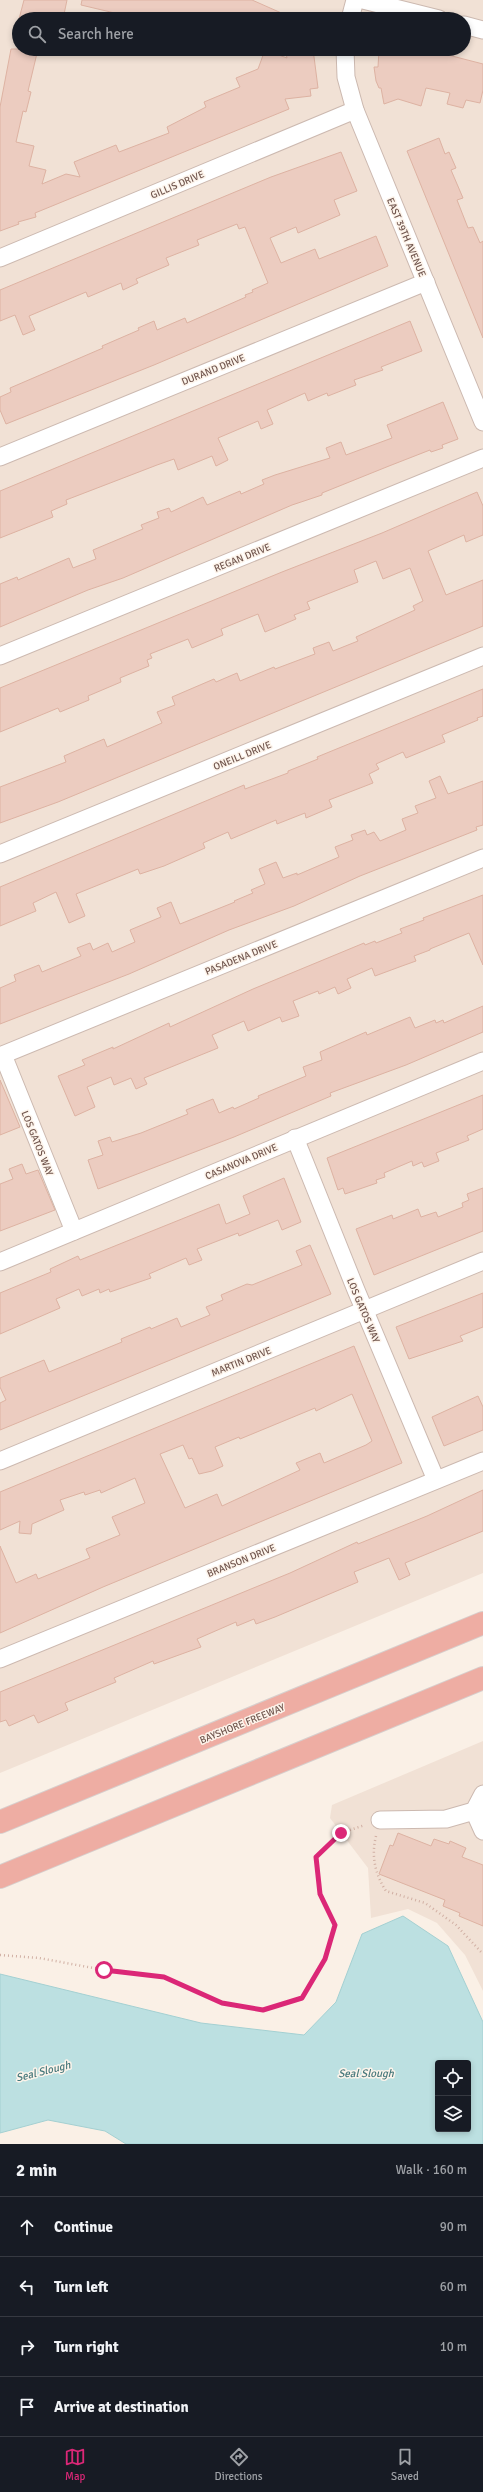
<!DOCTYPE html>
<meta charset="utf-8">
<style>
body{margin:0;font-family:Signika,sans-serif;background:#20242c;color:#f1f3f6}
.controls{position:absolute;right:12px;bottom:12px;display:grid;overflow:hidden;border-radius:4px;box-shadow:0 2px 6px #0003}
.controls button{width:36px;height:36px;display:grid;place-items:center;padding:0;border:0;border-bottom:1px solid #363941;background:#171b24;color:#f1f3f6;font:20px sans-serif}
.stop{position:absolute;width:12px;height:12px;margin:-9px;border:3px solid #db2777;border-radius:50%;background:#fff}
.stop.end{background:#db2777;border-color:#fff;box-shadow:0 1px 4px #0008}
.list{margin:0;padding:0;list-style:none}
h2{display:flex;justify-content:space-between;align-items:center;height:52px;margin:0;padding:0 16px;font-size:17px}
h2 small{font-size:13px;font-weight:400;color:#9ea1a6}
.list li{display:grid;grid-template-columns:26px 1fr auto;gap:12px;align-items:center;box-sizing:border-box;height:60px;padding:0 16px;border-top:1px solid #363941}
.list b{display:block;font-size:15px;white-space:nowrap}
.list em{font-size:13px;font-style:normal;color:#9ea1a6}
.icon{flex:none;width:22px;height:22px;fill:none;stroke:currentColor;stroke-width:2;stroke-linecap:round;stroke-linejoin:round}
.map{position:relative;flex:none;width:483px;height:2144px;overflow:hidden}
.search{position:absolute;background:#171b24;box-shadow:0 2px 6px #0003;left:12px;right:12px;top:12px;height:44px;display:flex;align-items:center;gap:10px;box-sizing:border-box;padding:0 14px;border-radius:22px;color:#9ea1a6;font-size:15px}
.sheet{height:292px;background:#171b24}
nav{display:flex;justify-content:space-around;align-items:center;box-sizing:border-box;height:56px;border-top:1px solid #363941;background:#171b24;font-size:11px;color:#9ea1a6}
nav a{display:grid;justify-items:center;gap:2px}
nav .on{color:#db2777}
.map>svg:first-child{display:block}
.residential{fill:#f1e1d5;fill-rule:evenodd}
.water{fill:#bce0e1;stroke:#a4d0d2;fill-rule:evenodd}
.building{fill:#ecccc0;stroke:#ddb2a2;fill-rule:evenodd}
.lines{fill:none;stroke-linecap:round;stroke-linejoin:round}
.minor-casing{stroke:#ccb9b0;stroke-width:19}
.highway-casing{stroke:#d7cfcd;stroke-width:24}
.path{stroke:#d1b0a4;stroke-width:2.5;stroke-dasharray:1 3;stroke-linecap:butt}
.minor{stroke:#fff;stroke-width:17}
.highway{stroke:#eeada3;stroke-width:22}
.route{stroke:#db2777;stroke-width:5}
.labels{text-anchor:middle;stroke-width:3;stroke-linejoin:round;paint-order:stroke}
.street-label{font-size:10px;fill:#70554d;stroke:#fdf4eb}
.water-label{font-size:11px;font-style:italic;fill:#46787b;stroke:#fdf4eb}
</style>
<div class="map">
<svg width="483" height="2144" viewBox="0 0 483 2144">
<rect width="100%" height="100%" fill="#faf0e6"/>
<!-- residential -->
<g class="residential">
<path d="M0 0H483V1573L0 1773ZM19 19H464V49H19Z"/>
<polygon points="483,1741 483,1991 465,1955 437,1923 408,1909 371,1918 368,1868 330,1818 332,1805"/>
</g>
<!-- water -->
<path class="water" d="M403 1916 448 1946 483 2022V2144H126L105 2131 48 2120 0 2133V1974L201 2023 304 2035 336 2002 362 1934ZM438 2063H468V2129H438Z"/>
<!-- building -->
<g class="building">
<polygon points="24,0 67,0 63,19 19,19"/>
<polygon points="82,0 252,0 295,19 182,19 159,14 158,19 140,19 81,5"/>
<polygon points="11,49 38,49 28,91 31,92 26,112 23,111 16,142 34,146 29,166 46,170 42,184 66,174 80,177 74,162 116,145 119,152 169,133 167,127 206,107 204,102 240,87 236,78 258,69 265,50 287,58 285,49 313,49 318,88 310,89 311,96 285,99 289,109 35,213 36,217 18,222 19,224 0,231 0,107"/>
<polygon points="387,49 425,49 483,64 483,90 480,103 466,100 463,108 447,104 450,93 426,88 421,106 398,99 384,104 381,88 379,88 376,81 374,67 378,67 379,50"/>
<polygon points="439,138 445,154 449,152 456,168 451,170 463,198 457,200 468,228 473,227 480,243 483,241 483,338 407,151"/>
<polygon points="341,152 357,191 334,200 340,215 298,233 296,227 270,238 281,263 315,249 319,259 376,236 388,266 154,365 6,424 0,410 0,397 11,392 10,388 103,348 102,346 139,330 138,328 154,321 157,330 185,318 187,323 246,297 245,295 253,292 252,290 268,283 245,227 239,229 237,224 197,240 199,245 166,258 169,265 136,279 138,283 123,290 121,283 88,297 86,292 29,316 35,330 23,335 15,315 0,321 0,290 271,177"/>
<polygon points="410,321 422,351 381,367 383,370 354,380 356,385 328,396 327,393 308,401 305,393 267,410 273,424 261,429 258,421 218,438 228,460 216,466 212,456 178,470 174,459 157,465 66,500 67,504 51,511 53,517 0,538 0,491"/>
<polygon points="443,402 458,439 442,445 443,448 431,452 430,450 389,466 322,493 322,495 292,505 123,578 88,590 0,627 0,584 17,577 18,580 69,558 73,568 96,559 93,550 143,529 141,525 159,518 157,512 169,508 171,512 203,497 207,505 240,491 241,494 264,484 262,480 275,475 330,458 326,448 341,442 346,455 392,438 387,425"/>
<polygon points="477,492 483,506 483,535 466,542 464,535 428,551 446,595 483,580 483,626 58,802 0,823 0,787 66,762 64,756 104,739 107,747 162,723 157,712 175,705 172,697 214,679 216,682 237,673 240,681 274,667 275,669 315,654 313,648 329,642 333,651 358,641 356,637 415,610 413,606 423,601 410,568 383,579 376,561 354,570 358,582 307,602 310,609 294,615 296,619 265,632 258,614 221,629 223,635 192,648 188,639 150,654 152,658 147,660 149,666 120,678 121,682 88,696 89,700 60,712 58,708 0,732 0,688 282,572 382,533"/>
<polygon points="483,689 483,716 477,718 478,720 442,735 445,742 406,758 403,752 376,764 379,769 369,774 373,783 329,800 332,807 306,818 305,813 277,824 276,820 231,839 228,832 203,843 205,848 164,866 140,874 138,869 76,894 85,916 69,923 56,892 33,903 36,911 0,926 0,887 244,785 245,789 288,773 288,771 318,759 317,757"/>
<polygon points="440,776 448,794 483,781 483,825 476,827 477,830 360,876 294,906 229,930 129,974 0,1024 0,988 16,981 14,975 39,965 42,972 81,956 77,948 90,943 93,950 108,943 112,952 135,942 130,930 161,917 157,908 171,902 180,924 235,902 234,901 253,893 251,890 265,884 259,869 276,862 283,878 297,873 297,875 339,857 335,847 353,840 351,835 365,830 367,835 374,832 380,841 406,830 402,819 418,813 415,806 436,798 429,781"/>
<polygon points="483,895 483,965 469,933 430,949 430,950 414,956 416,961 402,966 375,976 372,968 347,979 351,988 338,994 335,987 319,994 318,991 293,1001 299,1016 282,1022 280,1017 248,1031 244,1021 212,1035 218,1048 144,1078 147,1084 136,1089 131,1078 114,1085 111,1077 87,1087 95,1107 75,1116 58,1076 85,1065 82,1060 113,1047 113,1049 169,1023 170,1027 253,989 364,943 365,945 375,941 376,943 402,933 400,929 424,920 423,918"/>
<polygon points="483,1006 483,1032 406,1065 330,1093 331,1096 234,1137 98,1189 88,1160 103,1155 98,1141 110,1137 112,1142 141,1133 188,1114 186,1110 213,1099 219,1113 233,1107 234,1109 259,1098 258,1096 306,1076 303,1067 322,1060 320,1052 366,1032 367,1035 410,1017 415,1028 435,1020 436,1023 443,1020 444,1023"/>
<polygon points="0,1080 20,1127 0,1135"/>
<polygon points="483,1095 483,1129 467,1136 469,1140 436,1153 439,1161 424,1167 422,1162 413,1166 412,1161 384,1173 385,1177 376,1180 377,1183 345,1194 343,1188 338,1190 327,1158"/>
<polygon points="22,1164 26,1174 38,1170 55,1210 0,1231 0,1184 13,1179 9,1169"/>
<polygon points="284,1178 301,1222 282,1230 278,1220 239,1236 238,1233 197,1249 202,1260 189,1265 186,1258 149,1274 151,1278 110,1292 109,1289 100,1293 99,1289 82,1296 79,1289 56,1299 60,1308 0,1334 0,1293 51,1272 50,1269 78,1256 80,1260 219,1204 226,1224 250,1214 243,1196"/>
<polygon points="483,1188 483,1231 374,1275 356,1229 392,1215 393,1219 418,1209 421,1217 436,1212 438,1217 463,1207 462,1203 469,1200 467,1194"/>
<polygon points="310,1245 331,1294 0,1430 0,1403 6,1400 0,1387 0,1378 44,1360 49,1372 122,1342 121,1339 150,1327 151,1329 177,1318 181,1327 210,1315 206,1307 223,1300 221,1295 247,1284 252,1285 302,1265 296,1251"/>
<polygon points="483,1293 483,1327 460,1336 463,1341 409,1359 396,1327"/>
<path d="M354 1346 402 1463 103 1587 0 1633V1546L16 1583 36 1574 38 1579 90 1558 86 1549 120 1535 112 1517 145 1503 135 1478 101 1493 100 1490 85 1495 84 1492 60 1500 64 1510 32 1524 31 1534 19 1533 20 1521 0 1530V1492ZM352 1394 372 1441 366 1445 324 1463 320 1453 296 1463 300 1470 222 1506 217 1494 185 1508 160 1454 183 1445 189 1459 192 1458 199 1474 212 1471 223 1466 215 1447 239 1437 240 1439 315 1408 316 1411Z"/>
<polygon points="478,1396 483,1407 483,1430 444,1446 432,1417"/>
<polygon points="483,1490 483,1531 405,1563 410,1575 399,1580 389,1558 354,1572 358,1582 275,1617 256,1624 254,1619 237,1626 236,1622 197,1639 201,1647 154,1664 153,1661 114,1678 116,1682 65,1703 68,1710 38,1723 34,1715 9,1726 6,1720 0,1722 0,1692 290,1573 357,1542 358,1544 427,1516"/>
<polygon points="398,1833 431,1846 434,1839 449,1844 450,1841 466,1848 462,1857 483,1865 483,1926 459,1916 460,1913 443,1906 445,1900 379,1874 390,1845 393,1846"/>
</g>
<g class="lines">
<!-- minor casing -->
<g class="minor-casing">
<g id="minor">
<polyline points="363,0 439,19"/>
<polyline points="350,19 355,0"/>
<polyline points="464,25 483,30"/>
<polyline points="345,49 346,77 355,110 483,422"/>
<polyline points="0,258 355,110"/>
<polyline points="0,457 426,282"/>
<polyline points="0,656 483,458"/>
<polyline points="0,854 483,656"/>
<polyline points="3,1055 74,1231"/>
<polyline points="0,1056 483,858"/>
<polyline points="295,1138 356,1290 436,1480"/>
<polyline points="0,1262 483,1061"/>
<polyline points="0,1461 483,1261"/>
<polyline points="0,1659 483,1461"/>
<polyline points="474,1811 483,1831"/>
<polyline points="380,1820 446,1819 474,1811 483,1794"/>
</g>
</g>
<!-- highway casing -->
<g class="highway-casing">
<g id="highway">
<polyline points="0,1822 483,1623"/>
<polyline points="0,1877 483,1678"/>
</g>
</g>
<!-- path -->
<g class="path">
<path d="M376 1836C371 1856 375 1874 386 1891L425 1903 456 1925 483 1954"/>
<polyline points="0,1955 39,1958 104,1970 164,1977 222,2003 263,2010 302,1998 325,1959 335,1925 320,1894 316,1857 341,1833 365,1825"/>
</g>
<!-- minor -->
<use href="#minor" class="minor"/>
<!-- highway -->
<use href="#highway" class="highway"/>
</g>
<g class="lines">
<!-- route -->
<polyline class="route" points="104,1970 164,1977 222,2003 263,2010 302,1998 325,1959 335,1925 320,1894 316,1857 341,1833"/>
</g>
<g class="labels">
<!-- street labels -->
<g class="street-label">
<text transform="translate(177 184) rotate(-23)" y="4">GILLIS DRIVE</text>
<text transform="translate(407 237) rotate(67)" y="4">EAST 39TH AVENUE</text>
<text transform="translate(213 369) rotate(-22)" y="4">DURAND DRIVE</text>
<text transform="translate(242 557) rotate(-22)" y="4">REGAN DRIVE</text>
<text transform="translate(242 755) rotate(-22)" y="4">ONEILL DRIVE</text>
<text transform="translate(241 957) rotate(-22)" y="4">PASADENA DRIVE</text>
<text transform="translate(38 1143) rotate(68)" y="4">LOS GATOS WAY</text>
<text transform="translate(241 1161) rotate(-23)" y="4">CASANOVA DRIVE</text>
<text transform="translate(364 1310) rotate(67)" y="4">LOS GATOS WAY</text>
<text transform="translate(241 1361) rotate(-22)" y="4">MARTIN DRIVE</text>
<text transform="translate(241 1560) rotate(-22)" y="4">BRANSON DRIVE</text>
<text transform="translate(242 1723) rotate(-22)" y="4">BAYSHORE FREEWAY</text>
</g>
<!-- water labels -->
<g class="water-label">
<text transform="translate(43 2071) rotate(-14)" y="4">Seal Slough</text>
<text x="366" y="2077">Seal Slough</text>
</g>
</g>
</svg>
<div class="controls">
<button><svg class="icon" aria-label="locate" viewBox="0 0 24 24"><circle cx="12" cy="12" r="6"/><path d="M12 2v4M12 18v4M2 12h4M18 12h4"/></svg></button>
<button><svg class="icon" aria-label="layers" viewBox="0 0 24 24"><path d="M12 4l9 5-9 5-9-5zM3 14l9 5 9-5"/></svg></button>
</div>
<div class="stop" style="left:104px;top:1970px"></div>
<div class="stop end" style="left:341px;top:1833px"></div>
<div class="search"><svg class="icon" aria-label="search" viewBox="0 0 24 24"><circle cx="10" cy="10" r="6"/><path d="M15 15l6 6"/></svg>Search here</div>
</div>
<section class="sheet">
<h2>2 min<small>Walk · 160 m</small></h2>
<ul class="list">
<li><svg class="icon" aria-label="ahead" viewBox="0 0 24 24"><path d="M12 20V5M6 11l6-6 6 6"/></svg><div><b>Continue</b></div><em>90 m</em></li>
<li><svg class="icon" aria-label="left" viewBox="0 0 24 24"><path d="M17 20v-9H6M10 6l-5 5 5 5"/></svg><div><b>Turn left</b></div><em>60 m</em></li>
<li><svg class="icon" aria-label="right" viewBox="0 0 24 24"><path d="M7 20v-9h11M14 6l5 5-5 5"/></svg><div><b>Turn right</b></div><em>10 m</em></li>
<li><svg class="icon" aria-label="arrive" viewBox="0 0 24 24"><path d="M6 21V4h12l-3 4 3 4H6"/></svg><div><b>Arrive at destination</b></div></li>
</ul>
</section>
<nav>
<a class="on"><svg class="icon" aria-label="map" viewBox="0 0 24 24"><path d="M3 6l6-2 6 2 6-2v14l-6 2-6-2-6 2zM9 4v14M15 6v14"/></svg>Map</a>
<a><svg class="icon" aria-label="directions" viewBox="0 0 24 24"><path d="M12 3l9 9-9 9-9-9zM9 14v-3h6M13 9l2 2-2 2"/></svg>Directions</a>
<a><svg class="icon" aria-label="saved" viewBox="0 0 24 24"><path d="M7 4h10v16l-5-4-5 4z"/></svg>Saved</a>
</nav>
